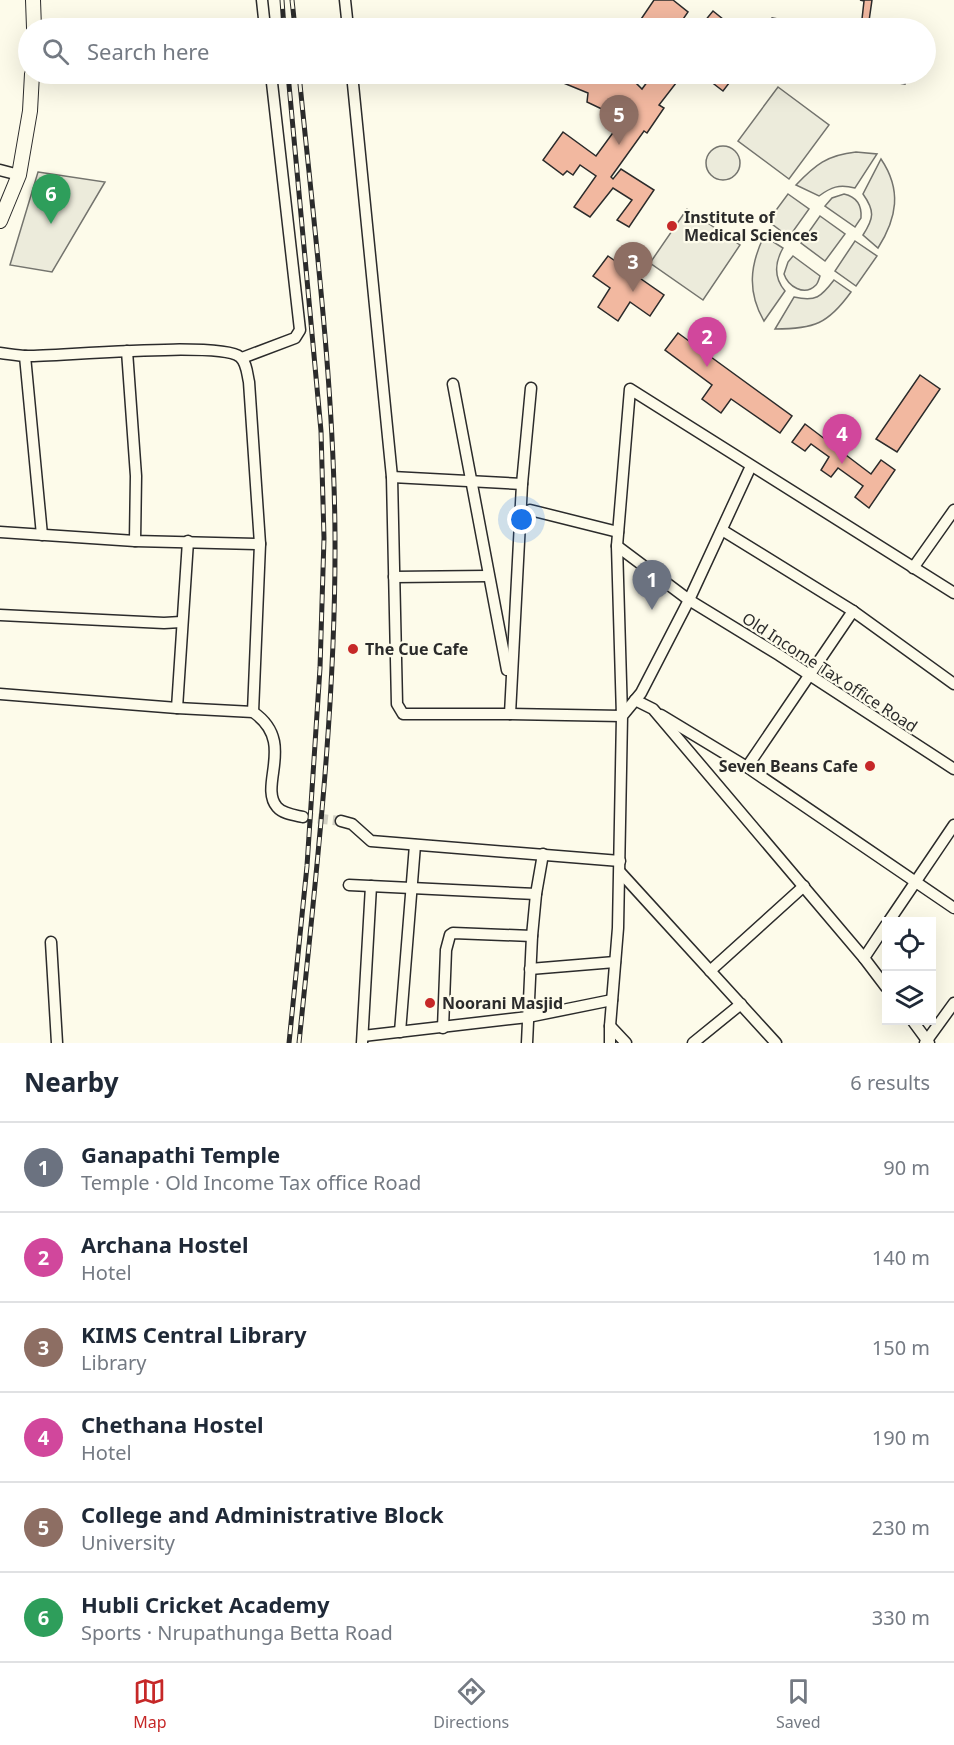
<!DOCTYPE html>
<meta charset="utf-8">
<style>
body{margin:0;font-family:"Noto Sans",sans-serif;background:#f6f6f7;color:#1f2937}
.controls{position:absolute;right:18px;bottom:18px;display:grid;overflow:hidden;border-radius:0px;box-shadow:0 6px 24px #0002}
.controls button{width:54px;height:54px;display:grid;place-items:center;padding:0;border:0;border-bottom:2px solid #e0e1e3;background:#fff;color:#1f2937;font:30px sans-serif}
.you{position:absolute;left:522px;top:520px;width:21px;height:21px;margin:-15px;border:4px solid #fff;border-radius:50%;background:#1a73e8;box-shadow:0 0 0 9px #1a73e833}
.badge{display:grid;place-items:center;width:39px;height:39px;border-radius:50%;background:#c62828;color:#fff;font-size:20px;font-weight:700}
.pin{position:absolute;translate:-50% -50px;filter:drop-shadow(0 2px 3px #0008)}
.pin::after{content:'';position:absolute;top:32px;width:21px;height:18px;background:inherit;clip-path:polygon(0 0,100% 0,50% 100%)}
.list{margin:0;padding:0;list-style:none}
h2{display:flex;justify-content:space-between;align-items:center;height:78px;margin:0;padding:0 24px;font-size:26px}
h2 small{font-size:20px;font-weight:400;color:#747a83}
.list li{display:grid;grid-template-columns:39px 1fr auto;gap:18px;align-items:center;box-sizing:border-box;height:90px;padding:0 24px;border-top:2px solid #e0e1e3}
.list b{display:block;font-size:22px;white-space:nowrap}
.list p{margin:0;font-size:20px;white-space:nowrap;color:#747a83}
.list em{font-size:20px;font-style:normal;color:#747a83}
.icon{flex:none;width:33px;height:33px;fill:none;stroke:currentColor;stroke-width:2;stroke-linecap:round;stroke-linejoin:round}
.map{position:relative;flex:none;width:954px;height:1043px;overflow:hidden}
.search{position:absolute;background:#fff;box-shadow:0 6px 24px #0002;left:18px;right:18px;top:18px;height:66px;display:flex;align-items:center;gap:15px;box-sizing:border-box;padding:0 21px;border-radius:33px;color:#747a83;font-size:22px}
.sheet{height:618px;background:#fff}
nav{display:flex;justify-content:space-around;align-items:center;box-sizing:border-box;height:84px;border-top:2px solid #e0e1e3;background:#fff;font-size:16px;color:#747a83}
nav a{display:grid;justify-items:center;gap:3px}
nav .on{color:#c62828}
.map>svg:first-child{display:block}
.green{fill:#ecebdb;stroke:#74746e;stroke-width:1.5}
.building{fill:#f2b8a0;stroke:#2b2b2b;stroke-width:1.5}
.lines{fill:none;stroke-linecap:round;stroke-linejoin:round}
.street-tunnel{stroke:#d3d1c4;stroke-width:10;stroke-dasharray:10 5;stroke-linecap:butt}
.street-casing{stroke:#2b2b2b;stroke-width:13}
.secondary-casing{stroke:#2b2b2b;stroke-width:16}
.street{stroke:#fdfbea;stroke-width:10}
.secondary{stroke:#fdfbea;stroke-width:14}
.rail-casing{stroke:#2b2b2b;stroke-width:5}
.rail{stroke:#fdfbea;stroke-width:3;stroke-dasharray:9;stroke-linecap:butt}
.poi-dot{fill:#c62828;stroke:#fdfbea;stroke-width:2}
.labels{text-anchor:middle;stroke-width:4.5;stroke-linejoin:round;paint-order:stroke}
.poi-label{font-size:16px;font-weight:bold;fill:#2b2b2b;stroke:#fdfbea;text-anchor:start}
.street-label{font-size:16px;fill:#2b2b2b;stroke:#fdfbea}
</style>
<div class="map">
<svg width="954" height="1043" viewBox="0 0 954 1043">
<rect width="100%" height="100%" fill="#fdfbea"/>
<!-- green -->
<g class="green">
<polygon points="778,87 829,125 789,179 738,141"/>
<circle cx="723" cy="163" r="17"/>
<path d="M856 152 877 154 855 188C839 184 831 187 819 196L796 185C815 165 827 155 856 152Z"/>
<path d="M881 159C902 190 897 218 878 248L863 235C874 218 875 211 863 194Z"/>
<polygon points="38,172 105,182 52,272 10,265"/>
<polygon points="788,194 809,209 789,237 768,221"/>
<path d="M844 194C857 197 862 205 861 218L855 227 825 206 832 198Z"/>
<polygon points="687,209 740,245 703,300 650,263"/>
<polygon points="820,216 845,234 825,261 801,243"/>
<path d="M764 236 783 248C774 264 774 278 785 291L764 321C747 292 750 265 764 236Z"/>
<polygon points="855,241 877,256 856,286 835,271"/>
<path d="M793 256 820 276C819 279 818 283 816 285 804 297 788 286 784 274L788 262Z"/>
<path d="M834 280 851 292C828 324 814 329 775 329L794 297C816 302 821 297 834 280Z"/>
</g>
<!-- building -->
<g class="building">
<polygon points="654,0 673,0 688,12 677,28 635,28"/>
<polygon points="860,0 872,0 868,28 874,28 861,28 864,1"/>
<polygon points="713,11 729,24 726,28 699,28"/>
<polygon points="772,18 803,23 803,28 770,28"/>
<polygon points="562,74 627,74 642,89 653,74 683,74 659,105 664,108 649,130 647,133 644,131 611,177 613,179 621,169 654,190 629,227 617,220 632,200 613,188 590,217 574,207 596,176 580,165 573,175 567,171 563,175 543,160 563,132 596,156 623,119 587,102 588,93 561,82"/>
<polygon points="701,74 736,74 723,91"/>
<polygon points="832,74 906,74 905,84"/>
<polygon points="608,256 664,295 650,316 630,302 618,321 598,307 610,288 593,276"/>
<polygon points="678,333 792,416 780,433 731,399 721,413 702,399 712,385 665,350"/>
<polygon points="920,375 940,389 897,452 876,439"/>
<polygon points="805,424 871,474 881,460 895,470 869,508 855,497 863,486 838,468 831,477 821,470 829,457 811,444 805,451 792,442"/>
</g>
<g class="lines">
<!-- street-tunnel -->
<polyline class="street-tunnel" points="303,817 341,821"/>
<!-- street casing -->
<g class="street-casing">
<g id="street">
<polyline points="262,0 265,28"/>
<polyline points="345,0 348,28"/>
<polyline points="352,74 392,477 397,704 403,714 510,714 622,716 617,546 630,389 954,593"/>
<polyline points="0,170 19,175"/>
<polyline points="127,351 136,476 135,541"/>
<path d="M0 353C9 354 18 356 28 356 61 356 221 341 240 357 247 363 247 374 249 382L260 544 253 712"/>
<polyline points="25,356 42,535"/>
<polyline points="242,358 295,338 300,330 271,74"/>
<polyline points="453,384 507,670"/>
<polyline points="392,477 522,484 510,714"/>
<polyline points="522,484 531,388"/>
<polyline points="530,510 618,532"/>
<polyline points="722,530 853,611 954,684"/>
<polyline points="0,532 135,541 260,544"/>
<polyline points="617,546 689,600 779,655 954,769"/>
<polyline points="913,568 954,510"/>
<polyline points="394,577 488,576"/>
<polyline points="0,615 164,623 181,622"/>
<path d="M0 694 177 708 253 712C297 742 258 785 277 807 283 814 294 815 303 817"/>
<polyline points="635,700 653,709 864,958 886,987"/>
<polyline points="177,708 188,541"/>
<polyline points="661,715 747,767 954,908"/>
<polyline points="747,767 853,611"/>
<polyline points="341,821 352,824 371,841 620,861"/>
<polyline points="620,872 776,1043"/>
<polyline points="349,885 536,894 543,854"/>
<polyline points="889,921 954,825"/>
<polyline points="51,942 57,1043"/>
<polyline points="864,958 886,925"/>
<polyline points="530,969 615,962"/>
<polyline points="710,971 804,886"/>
<polyline points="912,1020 929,1043"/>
<polyline points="610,1026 626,1043"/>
<polyline points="443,1028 446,950 450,935 453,933 532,936"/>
<polyline points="400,1032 415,845"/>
<polyline points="363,1036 528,1017 612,1000"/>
<polyline points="362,1043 371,886"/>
<polyline points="527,1043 532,936 536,894"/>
<polyline points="610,1043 610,1026 618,928 622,716 641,693 689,600 751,466"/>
<polyline points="693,1043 741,1004"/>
<polyline points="925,1043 954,1003"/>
</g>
</g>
<!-- secondary casing -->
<g class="secondary-casing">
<g id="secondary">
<polyline points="33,0 34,28"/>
<polyline points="0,221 19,175 30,111 32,74"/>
</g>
</g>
<!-- street -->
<use href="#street" class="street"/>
<!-- secondary -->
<use href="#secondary" class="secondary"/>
<!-- rail casing -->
<g class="rail-casing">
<g id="rail">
<polyline points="282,0 284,28"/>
<polyline points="292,0 295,28"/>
<polyline points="288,74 321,431 324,538 320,668 307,866 289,1043"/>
<path d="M299 1043C316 875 336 705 335 536 334 382 314 227 299 74"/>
</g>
</g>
<!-- rail -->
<use href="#rail" class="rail"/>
</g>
<!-- markers -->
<g class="poi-dot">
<circle cx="672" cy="226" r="6"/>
<circle cx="353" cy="649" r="6"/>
<circle cx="870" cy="766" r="6"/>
<circle cx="430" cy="1003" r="6"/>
</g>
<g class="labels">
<!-- poi labels -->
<g class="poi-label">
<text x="684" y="223">Institute of<tspan x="684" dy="18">Medical Sciences</tspan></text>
<text x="365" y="655">The Cue Cafe</text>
<text x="858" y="772" text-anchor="end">Seven Beans Cafe</text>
<text x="442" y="1009">Noorani Masjid</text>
</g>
<!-- street labels -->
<g class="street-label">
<text transform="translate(830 672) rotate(33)" y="6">Old Income Tax office Road</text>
</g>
</g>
</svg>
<div class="controls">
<button><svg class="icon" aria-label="locate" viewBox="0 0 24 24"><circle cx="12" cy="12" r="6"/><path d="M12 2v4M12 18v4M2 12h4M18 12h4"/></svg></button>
<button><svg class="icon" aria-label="layers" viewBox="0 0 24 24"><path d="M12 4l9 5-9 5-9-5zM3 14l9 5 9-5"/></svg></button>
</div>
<div class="you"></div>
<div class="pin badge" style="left:652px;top:610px;background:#6b7280">1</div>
<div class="pin badge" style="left:707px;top:367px;background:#d1479c">2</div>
<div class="pin badge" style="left:633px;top:292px;background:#8d6e63">3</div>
<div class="pin badge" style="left:842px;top:464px;background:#d1479c">4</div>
<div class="pin badge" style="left:619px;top:145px;background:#8d6e63">5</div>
<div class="pin badge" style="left:51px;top:224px;background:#2e9e5b">6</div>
<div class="search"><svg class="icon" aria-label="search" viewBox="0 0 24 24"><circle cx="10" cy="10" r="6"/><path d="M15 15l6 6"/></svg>Search here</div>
</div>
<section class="sheet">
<h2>Nearby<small>6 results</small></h2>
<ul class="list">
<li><span class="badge" style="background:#6b7280">1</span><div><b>Ganapathi Temple</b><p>Temple · Old Income Tax office Road</p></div><em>90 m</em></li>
<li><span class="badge" style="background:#d1479c">2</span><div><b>Archana Hostel</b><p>Hotel</p></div><em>140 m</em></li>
<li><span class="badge" style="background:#8d6e63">3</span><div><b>KIMS Central Library</b><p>Library</p></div><em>150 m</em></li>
<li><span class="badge" style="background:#d1479c">4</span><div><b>Chethana Hostel</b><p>Hotel</p></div><em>190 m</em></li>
<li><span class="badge" style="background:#8d6e63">5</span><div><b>College and Administrative Block</b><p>University</p></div><em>230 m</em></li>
<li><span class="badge" style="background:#2e9e5b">6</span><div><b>Hubli Cricket Academy</b><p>Sports · Nrupathunga Betta Road</p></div><em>330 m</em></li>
</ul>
</section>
<nav>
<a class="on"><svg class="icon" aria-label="map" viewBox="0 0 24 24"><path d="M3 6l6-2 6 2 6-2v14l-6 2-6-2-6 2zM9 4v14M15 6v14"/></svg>Map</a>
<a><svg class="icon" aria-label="directions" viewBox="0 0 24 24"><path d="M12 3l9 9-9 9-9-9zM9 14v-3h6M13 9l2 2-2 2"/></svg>Directions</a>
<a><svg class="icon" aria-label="saved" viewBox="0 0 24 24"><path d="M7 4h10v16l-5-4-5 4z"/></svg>Saved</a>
</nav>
